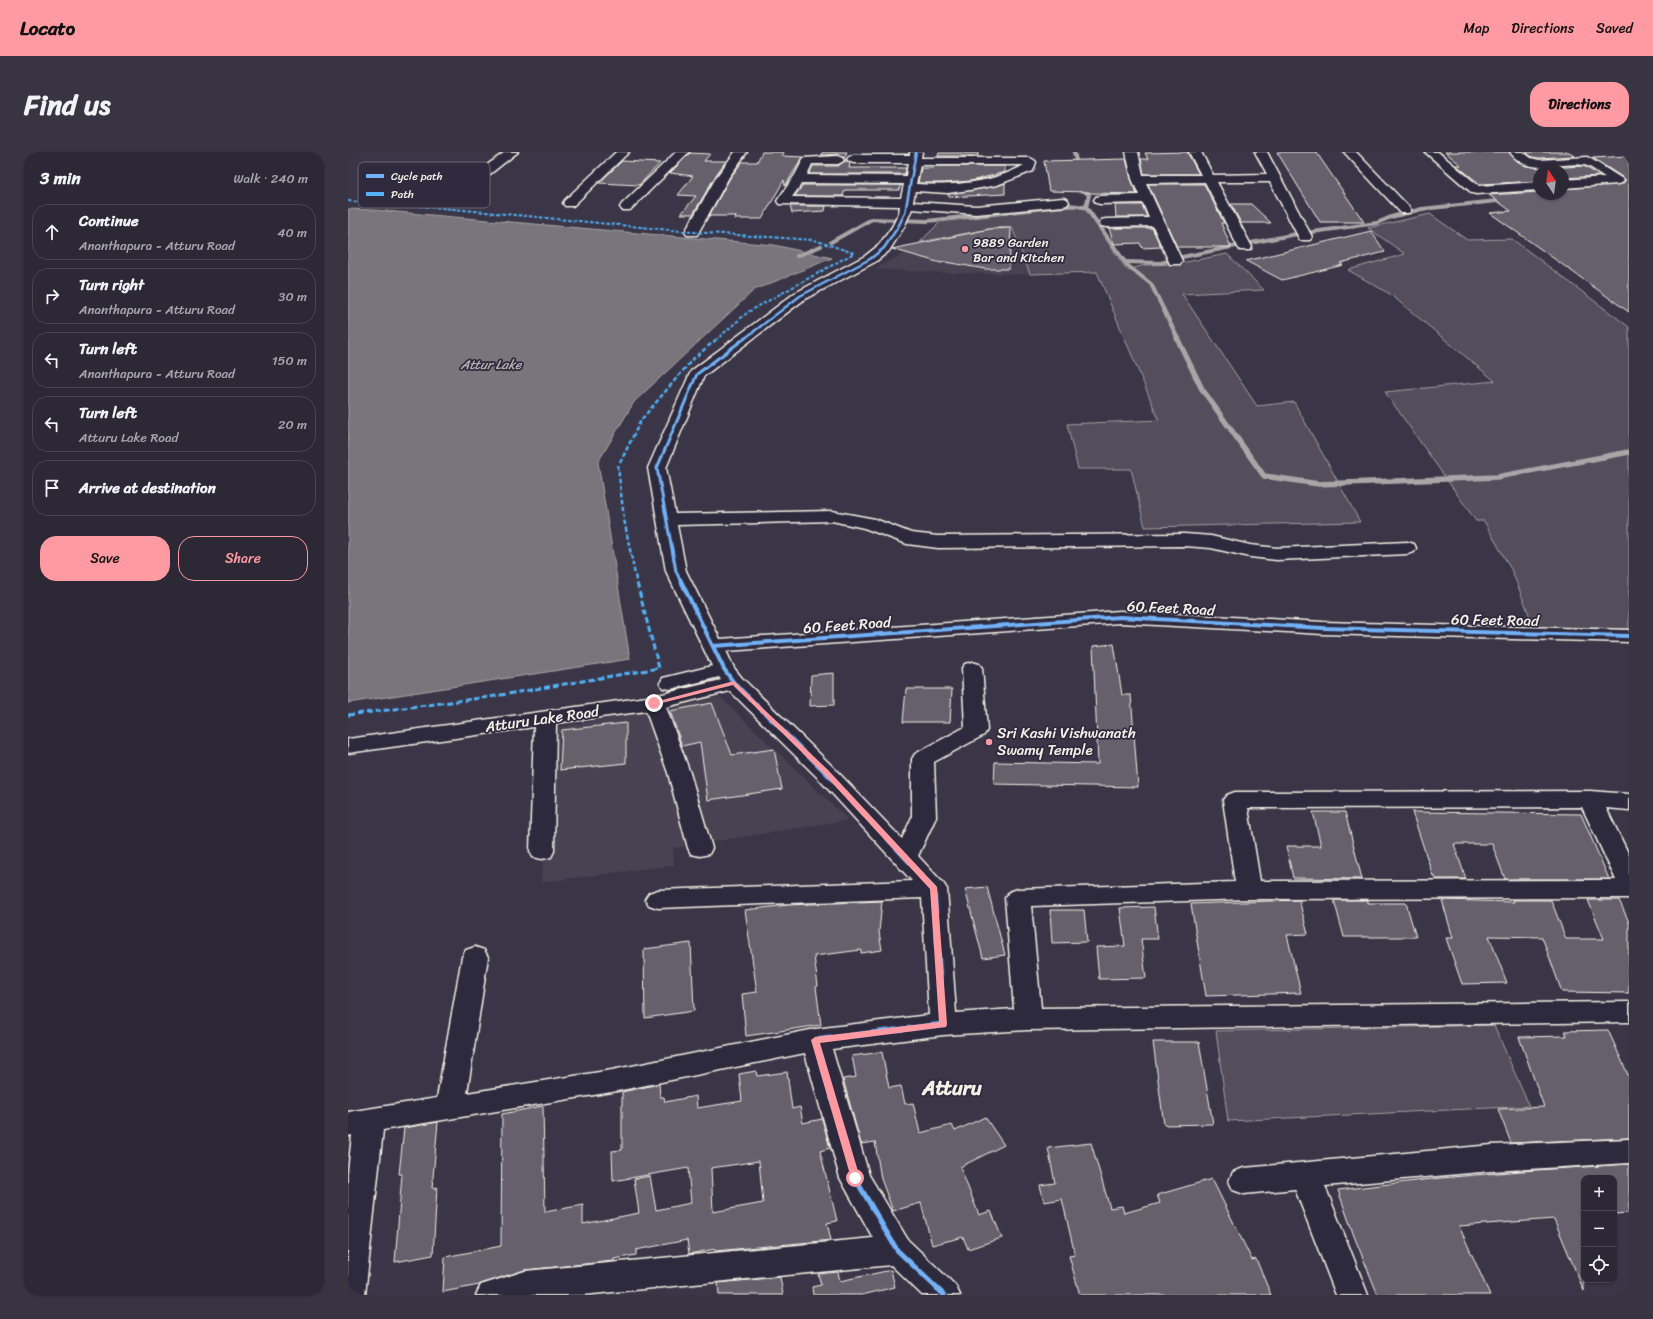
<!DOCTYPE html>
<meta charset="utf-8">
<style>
body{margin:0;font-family:Sriracha,sans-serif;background:#383441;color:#f1f3f6}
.controls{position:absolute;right:12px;bottom:12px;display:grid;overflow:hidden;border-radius:8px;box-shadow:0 1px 3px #0004}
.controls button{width:36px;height:36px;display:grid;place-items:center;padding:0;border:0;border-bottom:1px solid #484450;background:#2c2835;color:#f1f3f6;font:20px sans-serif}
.compass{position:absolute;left:1185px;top:12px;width:36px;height:36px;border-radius:50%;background:#2c2835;box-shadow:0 1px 3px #0004;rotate:347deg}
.stop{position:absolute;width:12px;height:12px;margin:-9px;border:3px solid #ff9aa2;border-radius:50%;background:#fff}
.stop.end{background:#ff9aa2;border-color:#fff;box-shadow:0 1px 4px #0008}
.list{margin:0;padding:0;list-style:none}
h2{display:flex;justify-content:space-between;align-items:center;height:52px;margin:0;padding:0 16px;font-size:17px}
h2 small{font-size:13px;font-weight:400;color:#a6a6ad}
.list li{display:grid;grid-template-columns:26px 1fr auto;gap:12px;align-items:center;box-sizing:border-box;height:56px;margin:0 8px 8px;padding:0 8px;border:1px solid #484450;border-radius:16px}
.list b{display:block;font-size:15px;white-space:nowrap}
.list p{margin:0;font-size:13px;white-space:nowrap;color:#a6a6ad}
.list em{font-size:13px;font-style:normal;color:#a6a6ad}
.actions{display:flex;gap:8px;padding:12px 16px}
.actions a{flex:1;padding:9px 0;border:1px solid #ff9aa2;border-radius:16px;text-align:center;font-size:14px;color:#ff9aa2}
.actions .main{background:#ff9aa2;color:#111}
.icon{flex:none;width:22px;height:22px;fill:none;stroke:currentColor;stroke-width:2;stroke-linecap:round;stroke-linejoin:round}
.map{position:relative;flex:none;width:1281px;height:1143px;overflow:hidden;border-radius:16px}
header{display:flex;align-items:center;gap:24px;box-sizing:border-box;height:56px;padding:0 20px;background:#ff9aa2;color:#111}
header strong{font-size:19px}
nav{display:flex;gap:22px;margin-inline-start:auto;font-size:14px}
.intro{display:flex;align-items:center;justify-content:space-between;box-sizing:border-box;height:96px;padding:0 24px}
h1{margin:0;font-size:28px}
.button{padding:10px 18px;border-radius:16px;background:#ff9aa2;color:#111;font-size:14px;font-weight:700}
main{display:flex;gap:24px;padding:0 24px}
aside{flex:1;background:#2c2835;border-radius:16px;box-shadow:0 1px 3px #0004}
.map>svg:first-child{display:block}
.built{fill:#484352}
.green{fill:#534e5c;stroke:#a4a0a2}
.water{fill:#78747b;stroke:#aaa6a7}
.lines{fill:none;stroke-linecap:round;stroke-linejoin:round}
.stream-far1{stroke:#aaa6a7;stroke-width:4}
.stream{stroke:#aaa6a7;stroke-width:5.5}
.building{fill:#65616c;stroke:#f4f1e8;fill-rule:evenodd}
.minor-casing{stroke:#f4f1e8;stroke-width:3}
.minor{fill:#2f2a3d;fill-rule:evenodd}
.quiet-far2{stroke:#52b3f8;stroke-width:2;stroke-dasharray:3.5 2;stroke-linecap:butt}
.quiet-far1{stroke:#52b3f8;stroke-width:2.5;stroke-dasharray:4.5 2.5;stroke-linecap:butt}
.quiet{stroke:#52b3f8;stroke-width:3;stroke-dasharray:6 3;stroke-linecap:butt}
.cycleway-far3-casing{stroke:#2f2a3d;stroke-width:4}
.cycleway-far2-casing{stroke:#2f2a3d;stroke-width:5}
.cycleway-far1-casing{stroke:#2f2a3d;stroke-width:6}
.cycleway-casing{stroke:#2f2a3d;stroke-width:8}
.cycleway-far3{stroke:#73b2f8;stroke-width:2.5}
.cycleway-far2{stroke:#73b2f8;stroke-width:3}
.cycleway-far1{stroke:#73b2f8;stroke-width:4}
.cycleway{stroke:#73b2f8;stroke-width:5}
.route{fill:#ff9aa2}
.poi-dot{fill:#ff9aa2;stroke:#2f2a3d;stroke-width:1.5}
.labels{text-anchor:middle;stroke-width:3.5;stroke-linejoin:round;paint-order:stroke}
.far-poi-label{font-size:13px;fill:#f4f1e8;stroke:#2f2a3d;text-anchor:start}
.far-water-label{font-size:13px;font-style:italic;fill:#b6b2b2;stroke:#2f2a3d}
.street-label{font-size:15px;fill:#f4f1e8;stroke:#2f2a3d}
.poi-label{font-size:15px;fill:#f4f1e8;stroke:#2f2a3d;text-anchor:start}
.near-quarter-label{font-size:20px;font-weight:bold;fill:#f4f1e8;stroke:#2f2a3d}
.key{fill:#2f2a3d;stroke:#6a6670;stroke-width:1}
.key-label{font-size:11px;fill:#f4f1e8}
</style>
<header>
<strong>Locato</strong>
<nav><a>Map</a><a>Directions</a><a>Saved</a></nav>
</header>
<div class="intro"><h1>Find us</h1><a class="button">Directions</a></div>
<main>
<aside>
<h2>3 min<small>Walk · 240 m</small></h2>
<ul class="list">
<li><svg class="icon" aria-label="ahead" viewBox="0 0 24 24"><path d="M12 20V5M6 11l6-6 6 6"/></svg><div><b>Continue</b><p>Ananthapura - Atturu Road</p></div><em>40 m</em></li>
<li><svg class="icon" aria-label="right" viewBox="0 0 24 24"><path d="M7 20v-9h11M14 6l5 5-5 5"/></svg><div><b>Turn right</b><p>Ananthapura - Atturu Road</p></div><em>30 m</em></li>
<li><svg class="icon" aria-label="left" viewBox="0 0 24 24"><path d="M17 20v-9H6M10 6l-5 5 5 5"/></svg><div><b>Turn left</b><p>Ananthapura - Atturu Road</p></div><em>150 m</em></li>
<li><svg class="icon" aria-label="left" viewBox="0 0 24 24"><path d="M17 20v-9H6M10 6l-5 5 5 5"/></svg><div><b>Turn left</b><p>Atturu Lake Road</p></div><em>20 m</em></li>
<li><svg class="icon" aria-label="arrive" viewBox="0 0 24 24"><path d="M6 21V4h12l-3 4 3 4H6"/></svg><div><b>Arrive at destination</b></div></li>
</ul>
<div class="actions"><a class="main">Save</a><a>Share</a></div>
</aside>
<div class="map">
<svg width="1281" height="1143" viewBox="0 0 1281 1143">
<rect width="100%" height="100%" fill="#3b3647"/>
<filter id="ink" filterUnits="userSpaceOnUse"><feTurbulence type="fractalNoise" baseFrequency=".025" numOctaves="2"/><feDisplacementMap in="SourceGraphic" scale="8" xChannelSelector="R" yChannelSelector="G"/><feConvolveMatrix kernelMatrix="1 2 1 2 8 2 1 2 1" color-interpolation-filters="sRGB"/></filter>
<g filter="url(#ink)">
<!-- built -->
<g class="built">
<polygon points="664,75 682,122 599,121 526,117 558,101 572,90 645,76"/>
<polygon points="372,545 500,668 325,696 326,713 193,730 208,576"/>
</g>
<!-- green -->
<g class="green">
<polygon points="728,55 737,57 779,118 797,113 828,112 879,102 916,138 834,142 909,254 946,250 1012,370 797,375 783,317 730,317 719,272 811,268 749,120 682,122 664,75 645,76 572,90 592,70 700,57"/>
<polygon points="1082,62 1119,88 1164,87 1281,175 1281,477 1186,475 1164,419 1136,369 1128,369 1037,240 1147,229 1042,142 1000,118 1057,102 1020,76"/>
<polygon points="1146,873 1181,954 880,969 868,879"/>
</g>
<!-- water -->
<polygon class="water" points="0,57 26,58 426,93 484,106 406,138 286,250 250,310 282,507 0,551"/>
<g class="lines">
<!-- stream-far1 -->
<g class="stream-far1">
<polyline points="726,0 730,17"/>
<polyline points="731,34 741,43 738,55"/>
<polyline points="483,90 524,67 579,69 721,53 738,55 779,113 803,132 830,187"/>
<polyline points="449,104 473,94"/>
<polyline points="777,110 813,111 834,105 943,83 1029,71 1043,65 1074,57 1158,48"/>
</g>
<!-- stream -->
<polyline class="stream" points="829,186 854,237 916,324 971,332 1149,325 1281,300"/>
</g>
<!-- building -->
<g class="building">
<polygon points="414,0 436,0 434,4 455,5 437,34 436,28 414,67 387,67 388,64 361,64 382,26 394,10 409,10"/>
<polygon points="475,0 499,0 496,6 490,2 473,3"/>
<polygon points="839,0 851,22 796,22 793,7 800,7 797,1"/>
<polygon points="929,0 968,0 1016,70 972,70"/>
<polygon points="1097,0 1161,0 1169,9 1178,14 1197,16 1236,14 1252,24 1215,26 1215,18 1191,18 1191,29 1132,32 1108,13 1113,13"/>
<polygon points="1178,0 1221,0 1227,4 1191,6 1184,5"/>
<polygon points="342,1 362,2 356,9 378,9 368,23 345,62 333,62 348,44 330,43 345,24 322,21"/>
<polygon points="591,1 630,1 630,4 590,4"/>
<polygon points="1281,4 1281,160 1142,61 1163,59 1141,43 1191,40 1191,42 1215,42 1215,37 1274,32 1277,29 1277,27 1245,6"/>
<polygon points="778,7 783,27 789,42 742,41 741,40 701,39 696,9"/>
<polygon points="274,9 312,11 291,33 251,31"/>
<polygon points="497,9 502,11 501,16 558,16 557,22 461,22 465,14 490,14"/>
<polygon points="585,14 657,14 657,20 623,29 596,31 570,31 573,16 585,16"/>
<polygon points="657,31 657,42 601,45 600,42 649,34"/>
<polygon points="800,32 856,32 876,71 873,71 883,95 829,95"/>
<polygon points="455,33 554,33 552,34 551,38 497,38 495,44 447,44"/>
<polygon points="883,52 903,52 923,71 893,71"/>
<polygon points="767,53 794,53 799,65 768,65"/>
<polygon points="442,54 478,54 477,59 444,61"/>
<polygon points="663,76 661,117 637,117 597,110 593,111 544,97 642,77"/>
<polygon points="761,76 804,76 813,95 794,96 792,91 766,92"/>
<polygon points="1023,79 1037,100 992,111 995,113 934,128 898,109"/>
<polygon points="766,492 774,543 783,543 790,635 646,632 647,610 750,612 745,494"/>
<polygon points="486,521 486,553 462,554 463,523"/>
<polygon points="558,537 604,537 602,570 555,570"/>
<polygon points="364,551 384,603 426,597 434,637 360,648 352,590 334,594 322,559"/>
<polygon points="278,571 278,611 212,618 214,578"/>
<polygon points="965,660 997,660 1014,727 945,726 938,694 973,694"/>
<polygon points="1064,660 1233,662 1261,727 1157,727 1144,692 1106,692 1118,727 1087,727 1087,724 1085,724"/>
<polygon points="639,735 657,803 635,806 617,737"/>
<polygon points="951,748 960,782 939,783 953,841 858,844 843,752"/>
<polygon points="986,748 1020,748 1020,751 1058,751 1068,785 996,785"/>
<polygon points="1094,748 1166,750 1165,748 1203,748 1218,787 1256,787 1240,748 1271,748 1281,770 1281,841 1214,840 1194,785 1141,784 1159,831 1114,832 1098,786 1105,786"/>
<polygon points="534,749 531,780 534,798 513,801 513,798 466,804 470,834 468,835 473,873 398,884 394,842 409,840 397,758 440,753"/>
<polygon points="806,755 810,787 793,787 798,826 751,827 748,795 777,794 772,756"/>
<polygon points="702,758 736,758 739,790 704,791"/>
<polygon points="343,791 346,859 297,866 296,797"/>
<polygon points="1260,878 1281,925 1281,986 1163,991 1150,957 1196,955 1171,885 1219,884 1217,879"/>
<polygon points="805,890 851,890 865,972 816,973"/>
<polygon points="534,900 541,936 553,934 557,952 565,951 572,981 604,973 607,979 637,965 656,993 612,1015 631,1063 643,1059 654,1086 620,1097 615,1085 584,1093 573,1051 545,1059 533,1027 527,990 513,992 495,927 508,925 504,904"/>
<path d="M408 919 409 924 439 920 444 957 452 955 455 971 474 967 482 996 472 999 489 1069 479 1071 483 1088 367 1099V1097L341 1102 339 1088 288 1098V1103L266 1107V1109L177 1118 133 1132 131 1133 95 1140 97 1105 153 1094 154 962 195 954 197 1060 235 1053V1072L291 1061 286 1027 302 1024 308 1058 343 1051 340 1016 265 1029 264 999 274 998V940L311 932 312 945H316L317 950 348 944 349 956 394 949 391 922ZM411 1009 415 1051 365 1060 363 1016Z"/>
<polygon points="90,970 84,1036 89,1035 85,1103 47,1110 54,1022 51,1022 56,976"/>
<polygon points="743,991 762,1056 774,1054 776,1061 812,1051 809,1043 864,1027 904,1108 908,1107 923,1143 732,1143 721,1104 727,1103 714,1047 696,1050 692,1033 707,1031 700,996"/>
<polygon points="1281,1012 1281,1061 1266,1062 1266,1026 1236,1026 1236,1139 1206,1067 1111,1074 1142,1143 1030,1143 1006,1084 990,1038 1093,1026 1173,1019"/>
<polygon points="543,1118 547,1135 514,1143 465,1143 464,1135 473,1133 470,1122 490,1120 492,1129"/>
<polygon points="432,1125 435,1143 371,1143 370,1131"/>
</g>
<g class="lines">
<!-- minor casing -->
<g class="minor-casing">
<g id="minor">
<polygon points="157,0 170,0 132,30 124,30 122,27 124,24"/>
<polygon points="268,0 281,0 225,54 217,54 215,51 217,48"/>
<polygon points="328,0 341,0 282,58 274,58 272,55 274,52"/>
<polygon points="387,0 399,0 381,25 349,83 339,83 337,80 369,24"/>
<path d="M562 0H574L573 6H682L686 8 688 10 685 19 649 33 622 38 600 41 567 39 565 50 628 54 715 46 719 47 721 50 719 53 715 54 628 62 564 57 556 75 541 99 527 110 457 147 356 224 318 316 327 362 484 359 527 367 563 381 590 384 837 382 863 384 902 393 929 396 1059 390 1066 392 1068 396 1066 400 1059 402 929 408 902 405 863 396 837 394 590 396 559 392 516 376 484 369 329 373 338 419 372 487 772 459 975 470 1281 478V490L975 482 772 471 378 499 386 516 394 526 485 615 554 687 564 665V607L567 602 617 575 614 516 617 512 624 510 631 512 634 516 639 578 636 583 586 610 588 665 570 704 595 731 599 737 608 861 666 857 657 746 661 740 670 737 887 730 875 648 879 643 887 640 1242 639 1281 642V658L1258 656 1281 703V746L901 747 683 754 693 856 1281 850V870L680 878 595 883 484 897 521 1023 560 1088 607 1133 612 1143H574L543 1113 234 1143H128L133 1133 177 1119 525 1086 492 1026 457 901 264 940 35 978 17 1143H0V1020L4 983 0 984V960L89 946 114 805 118 798 127 795 136 798 140 805 119 941 264 918 467 877 581 863 574 746 310 756 301 753 297 747 301 741 310 738 564 729 469 625 382 539 318 555 342 621 364 696 361 702 352 704 343 702 340 696 320 621 298 559 208 571 206 699 203 705 194 707 185 705 182 699 186 575 0 601V587L306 544 373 528 371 525 323 537 315 536 312 531 315 526 364 514 318 419 300 316 343 219 447 141 517 104 531 93 544 75 551 61 552 54 431 52 429 49 447 23 456 6 490 4 494 6 496 8 494 10 490 12H464L459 23 558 24 560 11H505L501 9 499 7 501 5 505 3H562ZM572 13H676C644 32 604 34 568 32ZM454 31 556 32 553 46 444 45ZM1234 655 1268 728 912 729 900 656Z"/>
<polygon points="778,0 790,0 795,23 853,23 841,0 853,0 865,23 919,22 907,0 919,0 964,85 962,88 952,88 922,30 869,30 904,95 902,98 892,98 890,95 857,30 798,31 834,109 832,112 822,112 805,74 758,75 753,74 752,71 753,68 758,67 801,66 795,51 752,52 748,51 746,48 748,45 752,44 791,43 784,27"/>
<polygon points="996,0 1008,0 1061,55 1063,58 1061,61 1053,61"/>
<polygon points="1077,0 1090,0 1131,34 1191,30 1191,38 1128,42 1124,41"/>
<path d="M1162 0H1175L1183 6 1191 8 1239 5 1243 7 1276 28 1274 31 1270 32 1215 36V28L1257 25C1251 22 1243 14 1236 13 1211 9 1181 26 1162 0Z"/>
<polygon points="1281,987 1281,1011 1144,1019 977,1034 1020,1143 988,1143 947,1037 896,1042 885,1038 881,1029 885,1020 896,1016 1144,993"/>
</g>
</g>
<!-- minor -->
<use href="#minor" class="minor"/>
<!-- quiet-far2 -->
<polyline class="quiet-far2" points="0,49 85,55 344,80 466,88 506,101 400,160 369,187"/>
<!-- quiet-far1 -->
<polyline class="quiet-far1" points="288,428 276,367 270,315 293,268 345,207 370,186"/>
<!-- quiet -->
<polyline class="quiet" points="0,563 141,545 311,516 288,427"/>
<!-- cycleway-far3 casing -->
<g class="cycleway-far3-casing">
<polyline id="cycleway-far3" points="396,187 452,144 522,107 536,96 550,75 557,61 568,0"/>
</g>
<!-- cycleway-far2 casing -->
<g class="cycleway-far2-casing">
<polyline id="cycleway-far2" points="332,428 328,419 309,316 349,222 397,186"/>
</g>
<!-- cycleway-far1 casing -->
<g class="cycleway-far1-casing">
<g id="cycleway-far1">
<polyline points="332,427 376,517 386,531 477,620 586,737 586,739"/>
<polyline points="365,494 772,465 975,476 1281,484"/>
</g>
</g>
<!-- cycleway casing -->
<g class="cycleway-casing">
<polyline id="cycleway" points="586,738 595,872 467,888 507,1026 549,1098 596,1143"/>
</g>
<!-- cycleway-far3 -->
<use href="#cycleway-far3" class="cycleway-far3"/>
<!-- cycleway-far2 -->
<use href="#cycleway-far2" class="cycleway-far2"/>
<!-- cycleway-far1 -->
<use href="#cycleway-far1" class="cycleway-far1"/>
<!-- cycleway -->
<use href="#cycleway" class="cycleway"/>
</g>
</g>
<!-- route -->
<polygon class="route" points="386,529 480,618 589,735 599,872 598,875 472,891 512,1026 510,1029 504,1029 503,1026 463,888 467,885 591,870 582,737 475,621 385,533 306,553 303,551"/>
<!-- markers -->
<g class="poi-dot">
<circle cx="617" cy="97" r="4"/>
<circle cx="641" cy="590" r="4"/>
</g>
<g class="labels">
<!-- far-poi labels -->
<g class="far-poi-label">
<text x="625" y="95">9889 Garden<tspan x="625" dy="15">Bar and Kitchen</tspan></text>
</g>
<!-- far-water labels -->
<g class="far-water-label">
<text x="143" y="217">Attur Lake</text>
</g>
<!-- street labels -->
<g class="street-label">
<text transform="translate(823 456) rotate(3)" y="5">60 Feet Road</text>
<text transform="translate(1147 468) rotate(1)" y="5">60 Feet Road</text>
<text transform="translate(499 473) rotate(-4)" y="5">60 Feet Road</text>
<text transform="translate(194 567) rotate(-8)" y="5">Atturu Lake Road</text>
</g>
<!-- poi labels -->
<g class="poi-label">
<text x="649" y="586">Sri Kashi Vishwanath<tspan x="649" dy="17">Swamy Temple</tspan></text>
</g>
<!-- near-quarter labels -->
<g class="near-quarter-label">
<text x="604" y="943">Atturu</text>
</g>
</g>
<!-- legend -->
<rect x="10" y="10" width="132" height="46" rx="6" class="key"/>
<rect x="18" y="22" width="18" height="4" fill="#73b2f8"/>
<rect x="18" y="40" width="18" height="4" fill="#52b3f8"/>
<g class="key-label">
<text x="43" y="28">Cycle path</text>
<text x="43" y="46">Path</text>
</g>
</svg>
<div class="controls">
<button>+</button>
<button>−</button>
<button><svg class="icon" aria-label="locate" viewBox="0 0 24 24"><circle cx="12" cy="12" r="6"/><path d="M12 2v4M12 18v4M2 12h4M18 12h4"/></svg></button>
</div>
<svg class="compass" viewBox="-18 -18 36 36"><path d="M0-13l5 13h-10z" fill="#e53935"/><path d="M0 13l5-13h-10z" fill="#a6a6ad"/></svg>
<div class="stop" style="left:507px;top:1026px"></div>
<div class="stop end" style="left:306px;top:551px"></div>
</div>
</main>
